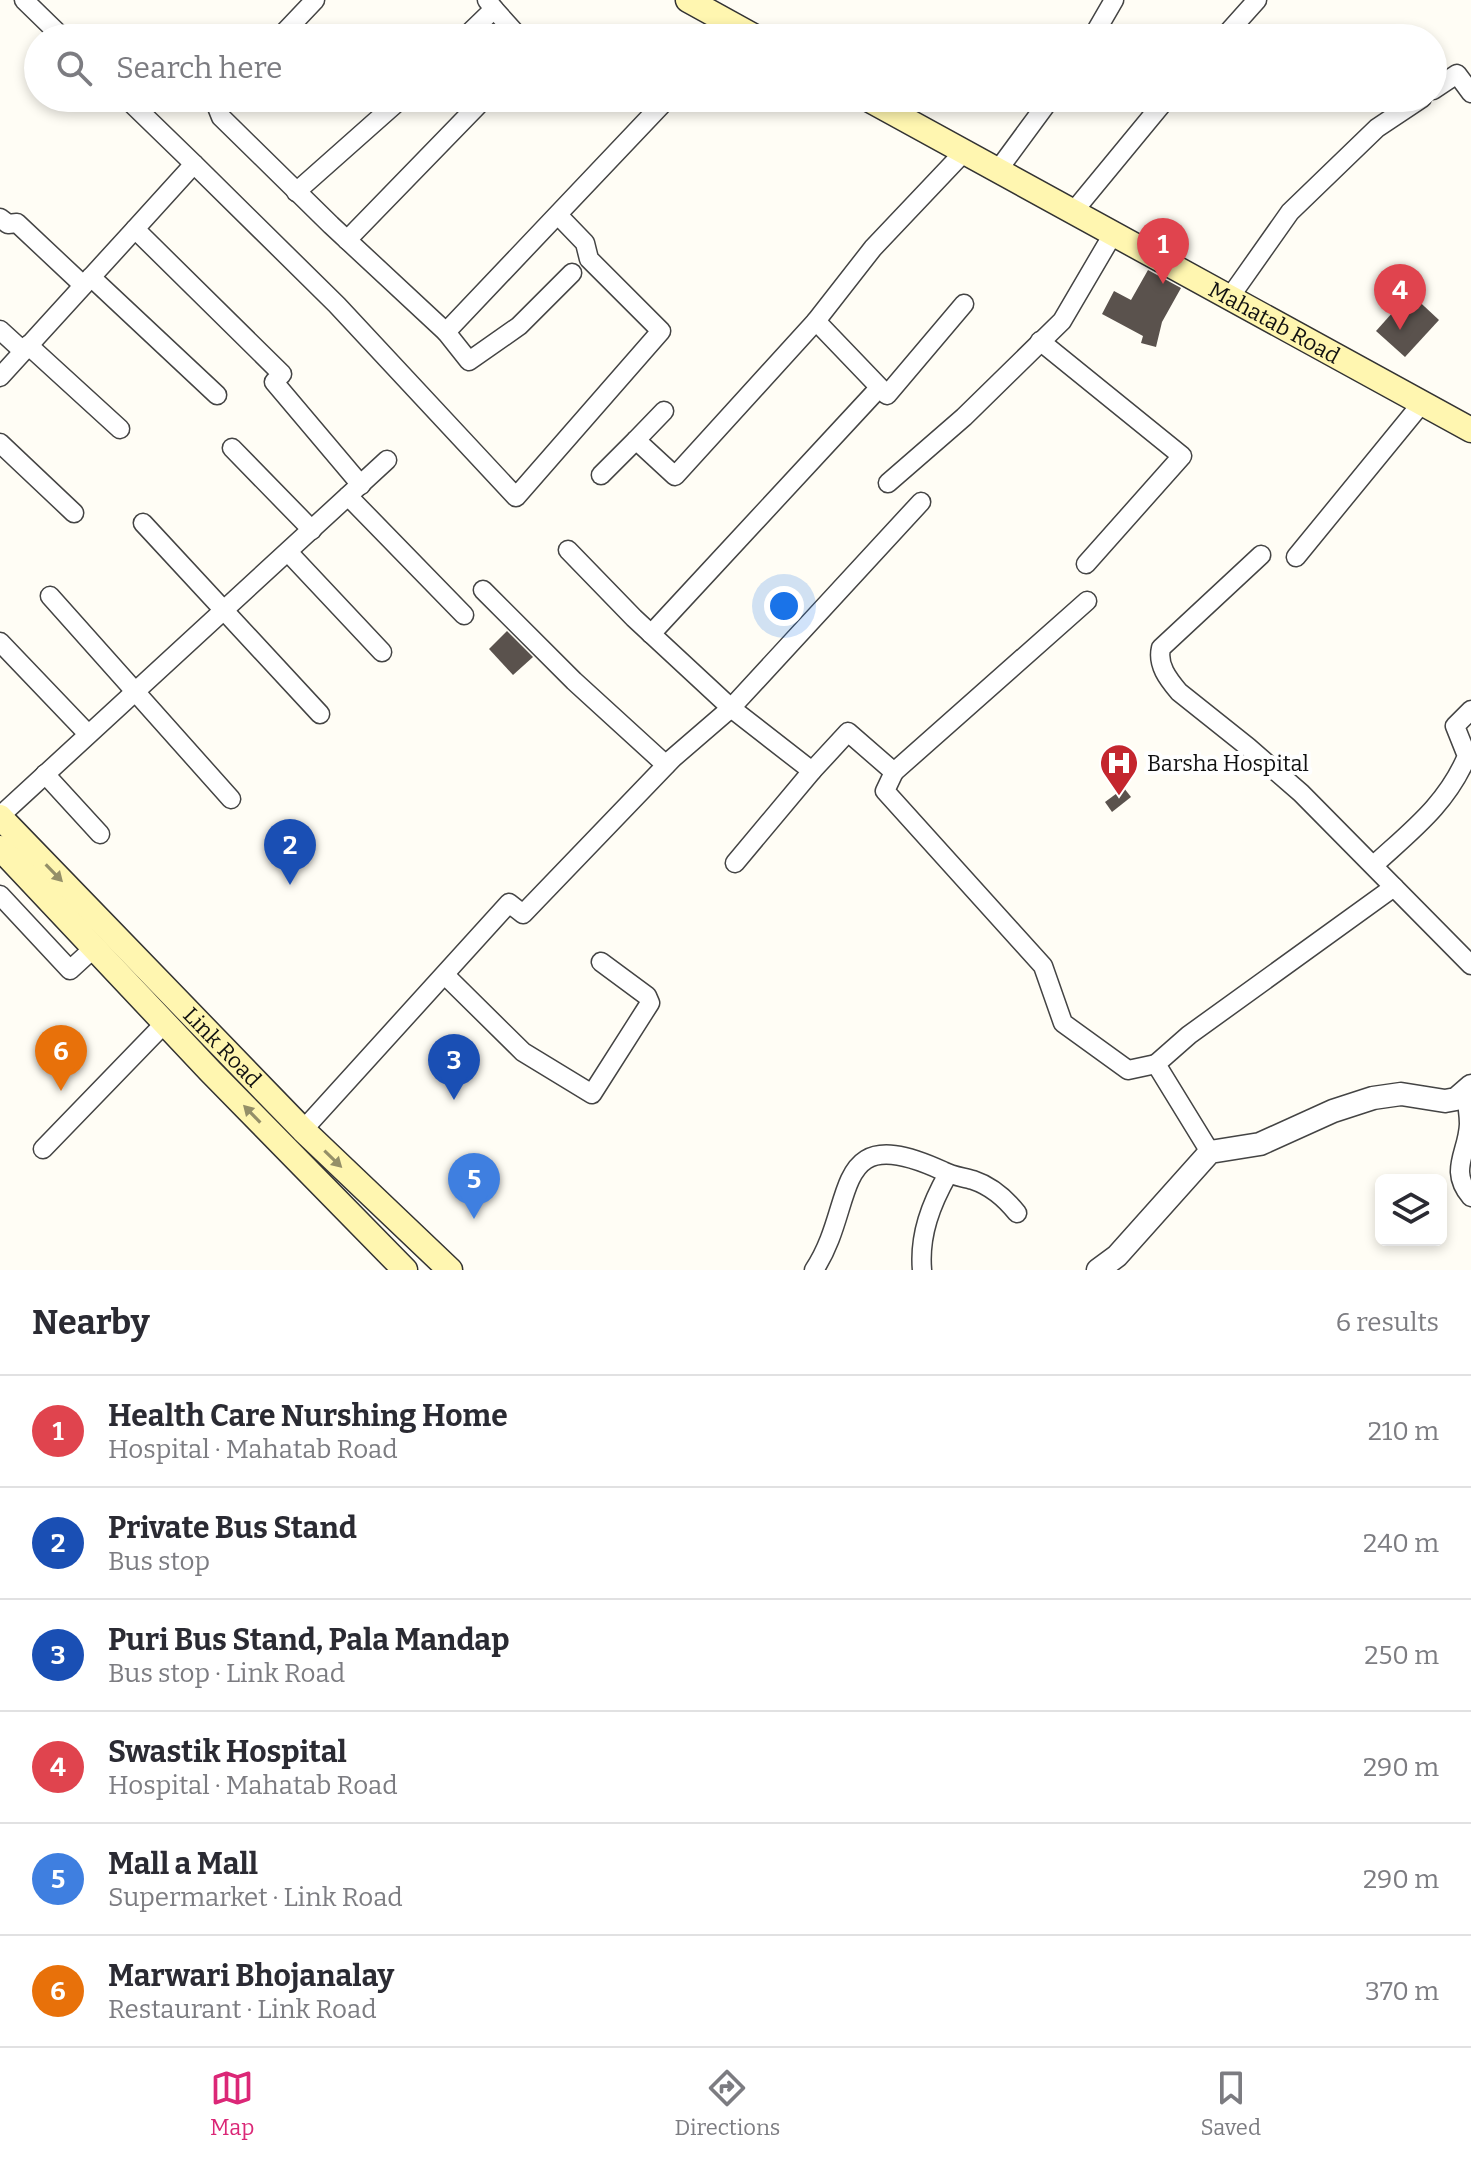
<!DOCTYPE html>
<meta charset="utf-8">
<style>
body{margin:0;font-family:Bitter,serif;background:#f2f2f3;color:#2b2b33}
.controls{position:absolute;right:24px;bottom:24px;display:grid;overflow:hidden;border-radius:12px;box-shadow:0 4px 12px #0003}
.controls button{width:72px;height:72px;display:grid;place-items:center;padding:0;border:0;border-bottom:2px solid #e1e1e2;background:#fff;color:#2b2b33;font:40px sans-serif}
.you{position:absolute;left:784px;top:606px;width:28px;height:28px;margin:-20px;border:6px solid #fff;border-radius:50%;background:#1a73e8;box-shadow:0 0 0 12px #1a73e833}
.badge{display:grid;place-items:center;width:52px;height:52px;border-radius:50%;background:#db2777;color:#fff;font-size:26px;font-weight:700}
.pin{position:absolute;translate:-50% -66px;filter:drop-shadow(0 2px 4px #0008)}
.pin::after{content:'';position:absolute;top:42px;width:28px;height:24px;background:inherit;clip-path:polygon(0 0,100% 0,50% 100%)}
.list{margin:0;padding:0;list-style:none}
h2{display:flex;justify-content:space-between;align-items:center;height:104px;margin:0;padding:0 32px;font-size:34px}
h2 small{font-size:26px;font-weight:400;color:#7c7c81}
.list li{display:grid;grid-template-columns:52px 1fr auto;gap:24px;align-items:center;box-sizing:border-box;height:112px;padding:0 32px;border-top:2px solid #e1e1e2}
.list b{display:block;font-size:30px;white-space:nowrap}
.list p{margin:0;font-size:26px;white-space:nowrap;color:#7c7c81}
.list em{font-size:26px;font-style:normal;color:#7c7c81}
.icon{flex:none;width:44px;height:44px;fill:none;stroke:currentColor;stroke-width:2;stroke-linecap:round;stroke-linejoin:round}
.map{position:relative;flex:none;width:1471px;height:1270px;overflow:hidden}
.search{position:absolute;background:#fff;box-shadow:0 4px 12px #0003;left:24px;right:24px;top:24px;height:88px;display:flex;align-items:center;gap:20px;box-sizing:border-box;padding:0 28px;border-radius:44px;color:#7c7c81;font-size:30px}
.sheet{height:776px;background:#fff}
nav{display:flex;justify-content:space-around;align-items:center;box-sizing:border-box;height:112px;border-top:2px solid #e1e1e2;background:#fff;font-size:22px;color:#7c7c81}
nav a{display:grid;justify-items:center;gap:4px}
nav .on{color:#db2777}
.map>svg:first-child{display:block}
.building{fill:#5a524d}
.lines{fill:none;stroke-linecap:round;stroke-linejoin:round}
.minor-casing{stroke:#444;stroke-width:21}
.tertiary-casing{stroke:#444;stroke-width:25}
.secondary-casing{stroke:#333;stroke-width:27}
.minor{stroke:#fff;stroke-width:18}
.tertiary{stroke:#fff;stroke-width:22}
.secondary{stroke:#fff6b0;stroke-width:24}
.oneway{fill:#948f68}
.labels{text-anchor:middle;stroke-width:8;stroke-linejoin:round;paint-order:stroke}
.street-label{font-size:22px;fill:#111;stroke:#fff}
.poi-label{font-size:22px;fill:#111;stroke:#fff;text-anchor:start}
</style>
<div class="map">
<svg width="1471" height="1270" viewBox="0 0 1471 1270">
<rect width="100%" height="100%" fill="#fffdf5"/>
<!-- building -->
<g class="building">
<polygon points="1148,270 1181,288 1162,322 1156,347 1141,343 1143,336 1102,314 1114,291 1131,300"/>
<polygon points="1410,293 1439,320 1405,357 1376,331"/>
<polygon points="507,631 533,657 513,675 489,649"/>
<polygon points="1124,788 1131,797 1112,812 1105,802"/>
</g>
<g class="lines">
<!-- minor casing -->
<g class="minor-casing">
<g id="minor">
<polyline points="24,0 63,38"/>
<polyline points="494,9 520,38"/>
<polyline points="279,38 315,0"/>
<polyline points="464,38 494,9 487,0"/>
<polyline points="712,38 724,20"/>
<polyline points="1092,38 1114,0"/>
<polyline points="1223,38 1257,0"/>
<polyline points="1433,90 1457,74 1471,93"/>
<polyline points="126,98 194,164 135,229 282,374 274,382 361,485"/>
<polyline points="224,98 217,107 221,117 331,225 446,332 668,98"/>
<polyline points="194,164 337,305 516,497 661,331 589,259 585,243 558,215"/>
<polyline points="998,170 1051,98"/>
<polyline points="296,192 402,98"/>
<polyline points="1073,212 1167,98"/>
<polyline points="0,218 8,224 17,223 83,285"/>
<polyline points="347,240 485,98"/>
<polyline points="91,277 217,395"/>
<polyline points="1230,297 1290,212 1377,128 1422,98"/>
<polyline points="964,304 887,395 816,321 873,248 964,152"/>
<polyline points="0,330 23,351"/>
<polyline points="446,332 469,361 519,326 572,273"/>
<polyline points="1040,341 1182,456 1086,564"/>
<polyline points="28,345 120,429"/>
<polyline points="0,377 135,229"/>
<polyline points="664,411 636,440 675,476 816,321"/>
<polyline points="0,443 74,513"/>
<polyline points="232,448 312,530"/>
<polyline points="601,475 636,440"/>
<polyline points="888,483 964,417 1062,321 1113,234"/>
<polyline points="348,496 464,615"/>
<polyline points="143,523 320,714"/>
<polyline points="568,550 634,618 731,708 812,771 848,732 894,772 1087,601"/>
<polyline points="288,552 382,652"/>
<path d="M1261 555 1161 648C1157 665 1168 679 1179 692L1248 747 1301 793 1471 965"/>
<polyline points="1296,557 1422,403"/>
<polyline points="483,590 574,681 666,765"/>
<polyline points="50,596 231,799"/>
<polyline points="651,634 879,388"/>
<polyline points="0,642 88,734"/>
<polyline points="894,772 885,791 1043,966 1063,1023 1128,1070 1156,1064"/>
<polyline points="45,774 100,834"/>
<polyline points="0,816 387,460"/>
<polyline points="735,863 812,771"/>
<path d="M1374 865C1411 831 1447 804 1467 756L1455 726 1471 710"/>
<polyline points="0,895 70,970 94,948"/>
<polyline points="445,975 523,1052 592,1094 650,1003 647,996 601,962"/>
<path d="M1465 1091C1467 1102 1469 1113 1469 1124 1468 1153 1448 1170 1471 1197"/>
<polyline points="303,1130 509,903 523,914 673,758 731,708 921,502"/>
<polyline points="43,1149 165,1023"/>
<polyline points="1210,1152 1156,1064 1189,1035 1394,887"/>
<path d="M814 1270C858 1204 828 1118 943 1171 952 1176 963 1177 973 1180 991 1186 1005 1198 1017 1213"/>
<path d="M922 1270C919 1235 931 1204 948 1174"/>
</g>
</g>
<!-- tertiary casing -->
<g class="tertiary-casing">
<polyline id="tertiary" points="1098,1270 1117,1256 1210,1152 1260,1144 1333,1111 1373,1098 1401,1094 1445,1101 1456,1099 1471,1086"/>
</g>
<!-- secondary casing -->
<g class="secondary-casing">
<g id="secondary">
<polyline points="688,0 757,38"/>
<path id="s1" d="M866 98 1471 430"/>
<path id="s2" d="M0 817 303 1130 450 1270"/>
<polyline points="0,848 210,1071 405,1270"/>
</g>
</g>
<!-- minor -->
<use href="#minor" class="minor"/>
<!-- tertiary -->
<use href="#tertiary" class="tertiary"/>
<!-- secondary -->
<use href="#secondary" class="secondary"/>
</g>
<!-- one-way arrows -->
<defs><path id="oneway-solid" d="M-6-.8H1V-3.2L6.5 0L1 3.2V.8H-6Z" transform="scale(2)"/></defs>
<g class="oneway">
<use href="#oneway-solid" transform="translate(54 873) rotate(46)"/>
<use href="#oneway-solid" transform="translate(252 1114) rotate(-134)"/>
<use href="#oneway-solid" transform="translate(333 1159) rotate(44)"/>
</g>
<!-- icons -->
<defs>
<g id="hospital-pin" transform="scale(2)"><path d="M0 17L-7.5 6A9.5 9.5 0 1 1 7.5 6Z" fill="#c4262e" stroke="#fff"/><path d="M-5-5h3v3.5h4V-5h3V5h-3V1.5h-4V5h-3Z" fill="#fff"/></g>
</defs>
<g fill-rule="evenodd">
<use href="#hospital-pin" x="1119" y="763"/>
</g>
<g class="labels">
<!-- street labels -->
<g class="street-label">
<text dy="8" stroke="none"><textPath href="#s1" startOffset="466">Mahatab Road</textPath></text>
<text dy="8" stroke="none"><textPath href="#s2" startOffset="320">Link Road</textPath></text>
</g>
<!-- poi labels -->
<g class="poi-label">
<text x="1147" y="771">Barsha Hospital</text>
</g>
</g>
</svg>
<div class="controls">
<button><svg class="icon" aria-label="layers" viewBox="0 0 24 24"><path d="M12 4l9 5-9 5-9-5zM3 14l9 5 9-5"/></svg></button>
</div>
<div class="you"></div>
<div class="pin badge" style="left:1163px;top:284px;background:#e0444e">1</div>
<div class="pin badge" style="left:290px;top:885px;background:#1a4fb4">2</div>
<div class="pin badge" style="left:454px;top:1100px;background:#1a4fb4">3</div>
<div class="pin badge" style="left:1400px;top:330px;background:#e0444e">4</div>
<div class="pin badge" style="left:474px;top:1219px;background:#3f7fe0">5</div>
<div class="pin badge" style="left:61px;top:1091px;background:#e8710a">6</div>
<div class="search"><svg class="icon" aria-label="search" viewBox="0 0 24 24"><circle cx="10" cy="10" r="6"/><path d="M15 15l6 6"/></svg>Search here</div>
</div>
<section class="sheet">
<h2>Nearby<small>6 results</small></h2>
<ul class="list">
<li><span class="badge" style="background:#e0444e">1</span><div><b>Health Care Nurshing Home</b><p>Hospital · Mahatab Road</p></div><em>210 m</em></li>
<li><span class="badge" style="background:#1a4fb4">2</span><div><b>Private Bus Stand</b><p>Bus stop</p></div><em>240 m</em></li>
<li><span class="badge" style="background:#1a4fb4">3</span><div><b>Puri Bus Stand, Pala Mandap</b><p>Bus stop · Link Road</p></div><em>250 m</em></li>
<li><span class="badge" style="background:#e0444e">4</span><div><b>Swastik Hospital</b><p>Hospital · Mahatab Road</p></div><em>290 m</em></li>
<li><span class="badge" style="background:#3f7fe0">5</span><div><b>Mall a Mall</b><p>Supermarket · Link Road</p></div><em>290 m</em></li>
<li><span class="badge" style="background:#e8710a">6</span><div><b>Marwari Bhojanalay</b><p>Restaurant · Link Road</p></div><em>370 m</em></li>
</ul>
</section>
<nav>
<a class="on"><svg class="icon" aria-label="map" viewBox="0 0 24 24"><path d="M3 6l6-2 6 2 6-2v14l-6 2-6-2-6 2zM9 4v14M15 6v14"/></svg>Map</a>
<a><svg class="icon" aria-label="directions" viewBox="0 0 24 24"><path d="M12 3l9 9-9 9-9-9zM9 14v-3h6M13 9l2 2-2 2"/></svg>Directions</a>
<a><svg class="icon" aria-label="saved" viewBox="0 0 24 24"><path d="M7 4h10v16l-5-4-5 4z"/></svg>Saved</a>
</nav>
